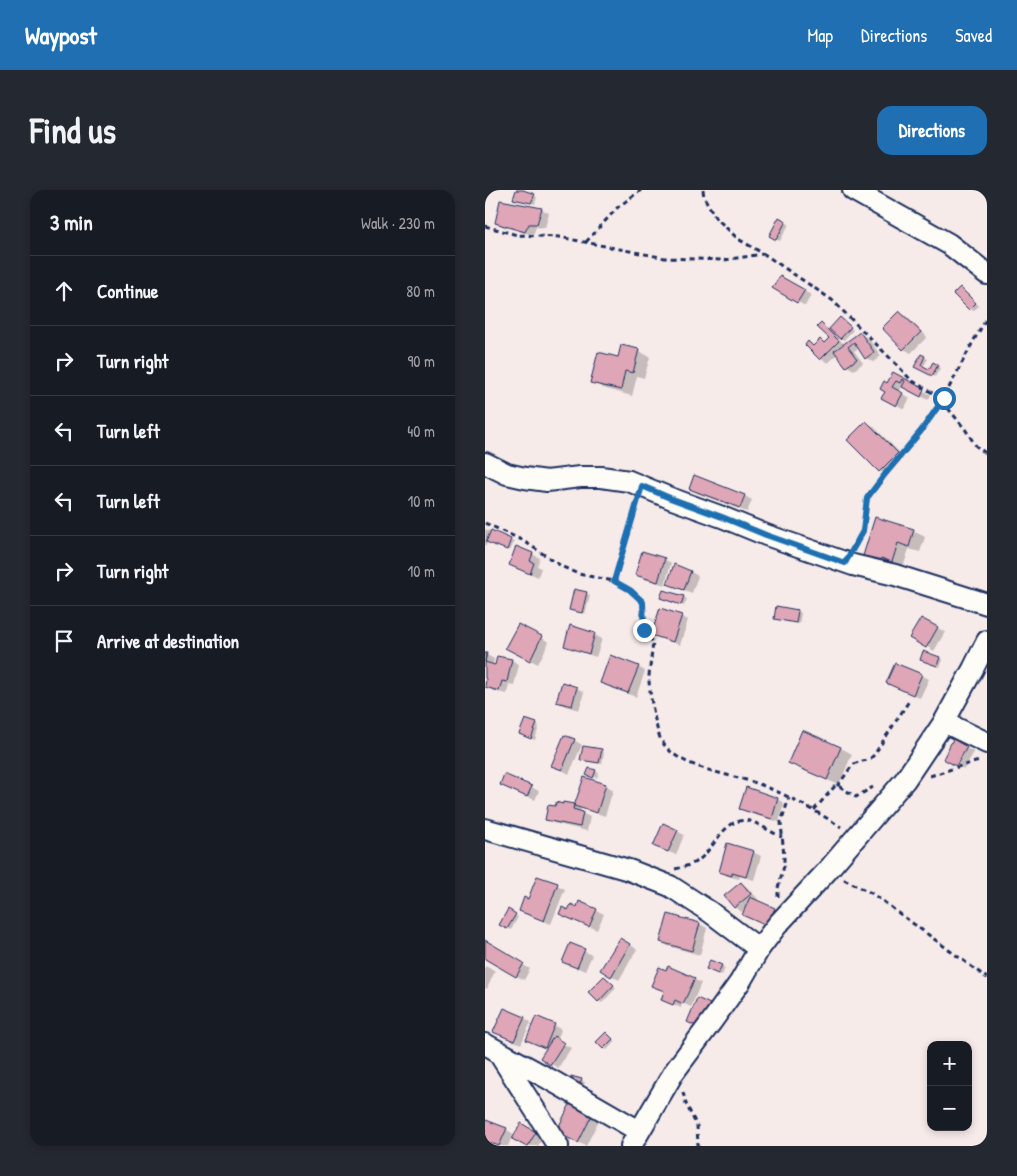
<!DOCTYPE html>
<meta charset="utf-8">
<style>
body{margin:0;font-family:"Patrick Hand",sans-serif;background:#242831;color:#f1f3f6}
.controls{position:absolute;right:15px;bottom:15px;display:grid;overflow:hidden;border-radius:10px;box-shadow:0 2px 8px #0003}
.controls button{width:45px;height:45px;display:grid;place-items:center;padding:0;border:0;border-bottom:1px solid #363941;background:#171b24;color:#f1f3f6;font:25px sans-serif}
.stop{position:absolute;width:15px;height:15px;margin:-11px;border:4px solid #1f6fb2;border-radius:50%;background:#fff}
.stop.end{background:#1f6fb2;border-color:#fff;box-shadow:0 1px 5px #0008}
.list{margin:0;padding:0;list-style:none}
h2{display:flex;justify-content:space-between;align-items:center;height:65px;margin:0;padding:0 20px;font-size:21px}
h2 small{font-size:16px;font-weight:400;color:#9ea1a6}
.list li{display:grid;grid-template-columns:32px 1fr auto;gap:15px;align-items:center;box-sizing:border-box;height:70px;padding:0 20px;border-top:1px solid #363941}
.list b{display:block;font-size:19px;white-space:nowrap}
.list em{font-size:16px;font-style:normal;color:#9ea1a6}
.icon{flex:none;width:28px;height:28px;fill:none;stroke:currentColor;stroke-width:2;stroke-linecap:round;stroke-linejoin:round}
.map{position:relative;flex:none;width:502px;height:956px;overflow:hidden;border-radius:15px}
header{display:flex;align-items:center;gap:30px;box-sizing:border-box;height:70px;padding:0 25px;background:#1f6fb2;color:#fff}
header strong{font-size:24px}
nav{display:flex;gap:28px;margin-inline-start:auto;font-size:18px}
.intro{display:flex;align-items:center;justify-content:space-between;box-sizing:border-box;height:120px;padding:0 30px}
h1{margin:0;font-size:35px}
.button{padding:12px 22px;border-radius:15px;background:#1f6fb2;color:#fff;font-size:18px;font-weight:700}
main{display:flex;gap:30px;padding:0 30px}
aside{flex:1;background:#171b24;border-radius:15px;box-shadow:0 2px 8px #0003}
.map>svg:first-child{display:block}
.shadow{fill:#0003}
.building{fill:#dea6b6;stroke:#1b2f5e}
.lines{fill:none;stroke-linecap:round;stroke-linejoin:round}
.street-casing{stroke:#1b2f5e;stroke-width:24}
.path{stroke:#1b2f5e;stroke-width:3;stroke-dasharray:5 4;stroke-linecap:butt}
.street{stroke:#fdfcf7;stroke-width:20}
.route{stroke:#1f6fb2;stroke-width:6}
</style>
<header>
<strong>Waypost</strong>
<nav><a>Map</a><a>Directions</a><a>Saved</a></nav>
</header>
<div class="intro"><h1>Find us</h1><a class="button">Directions</a></div>
<main>
<aside>
<h2>3 min<small>Walk · 230 m</small></h2>
<ul class="list">
<li><svg class="icon" aria-label="ahead" viewBox="0 0 24 24"><path d="M12 20V5M6 11l6-6 6 6"/></svg><div><b>Continue</b></div><em>80 m</em></li>
<li><svg class="icon" aria-label="right" viewBox="0 0 24 24"><path d="M7 20v-9h11M14 6l5 5-5 5"/></svg><div><b>Turn right</b></div><em>90 m</em></li>
<li><svg class="icon" aria-label="left" viewBox="0 0 24 24"><path d="M17 20v-9H6M10 6l-5 5 5 5"/></svg><div><b>Turn left</b></div><em>40 m</em></li>
<li><svg class="icon" aria-label="left" viewBox="0 0 24 24"><path d="M17 20v-9H6M10 6l-5 5 5 5"/></svg><div><b>Turn left</b></div><em>10 m</em></li>
<li><svg class="icon" aria-label="right" viewBox="0 0 24 24"><path d="M7 20v-9h11M14 6l5 5-5 5"/></svg><div><b>Turn right</b></div><em>10 m</em></li>
<li><svg class="icon" aria-label="arrive" viewBox="0 0 24 24"><path d="M6 21V4h12l-3 4 3 4H6"/></svg><div><b>Arrive at destination</b></div></li>
</ul>
</aside>
<div class="map">
<svg width="502" height="956" viewBox="0 0 502 956">
<rect width="100%" height="100%" fill="#f7ebea"/>
<filter id="ink" filterUnits="userSpaceOnUse"><feTurbulence type="fractalNoise" baseFrequency=".02" numOctaves="2"/><feDisplacementMap in="SourceGraphic" scale="10" xChannelSelector="R" yChannelSelector="G"/><feConvolveMatrix kernelMatrix="1 2 1 2 8 2 1 2 1" color-interpolation-filters="sRGB"/></filter>
<g filter="url(#ink)">
<!-- shadow -->
<g class="shadow">
<polygon points="32,0 52,7 50,14 32,10 29,8"/>
<polygon points="56,19 64,23 60,38 51,37 48,45 19,37 12,33"/>
<polygon points="294,29 304,34 295,51 285,46"/>
<polygon points="295,87 326,105 320,116 289,98"/>
<polygon points="478,100 494,116 488,121 469,104"/>
<polygon points="415,122 422,127 442,147 426,163 419,159"/>
<polygon points="358,131 368,140 359,150 351,146 360,155 375,144 383,148 396,166 389,172 381,168 374,158 369,161 378,173 369,180 362,176 353,164 343,173 336,169 322,155 323,153 329,156 336,150 341,153 345,148 337,135 345,140"/>
<polygon points="137,156 154,161 165,167 159,188 152,186 147,206 118,198 107,192 134,168"/>
<polygon points="437,166 443,169 438,177 445,181 449,174 455,178 450,187 431,177"/>
<polygon points="408,184 446,205 443,210 418,195 414,202 425,208 419,219 398,207"/>
<polygon points="381,232 388,236 419,267 402,285 395,281"/>
<polygon points="210,287 260,306 267,310 262,322 212,303 205,299"/>
<polygon points="391,329 429,341 440,347 435,362 424,359 418,377 408,374 406,380 389,375"/>
<polygon points="0,339 29,352 25,361 3,351 0,357"/>
<polygon points="47,364 55,368 52,376 56,378 53,387 33,378"/>
<polygon points="179,369 186,373 180,395 159,389 152,385"/>
<polygon points="190,376 206,382 213,386 207,403 191,397 184,393"/>
<polygon points="90,401 105,405 100,424 86,419"/>
<polygon points="198,407 202,409 199,416 180,409"/>
<polygon points="313,421 316,423 314,434 294,430"/>
<polygon points="196,426 203,430 195,455 175,448 168,444"/>
<polygon points="436,429 460,442 449,461 426,447"/>
<polygon points="33,435 64,452 53,474 29,462"/>
<polygon points="86,437 110,445 117,449 111,467 88,459 80,455"/>
<polygon points="0,464 9,469 8,475 11,476 13,467 27,470 34,475 29,495 24,494 22,504 8,501 1,496 2,491 0,490"/>
<polygon points="455,468 458,470 455,477 440,472"/>
<polygon points="153,477 160,481 151,507 124,497 117,492"/>
<polygon points="436,485 444,489 435,508 403,493"/>
<polygon points="92,498 99,502 94,520 80,516 73,511"/>
<polygon points="51,534 54,536 50,550 39,546"/>
<polygon points="318,541 356,558 367,564 354,595 316,579 305,572"/>
<polygon points="89,550 97,555 84,584 68,575"/>
<polygon points="468,551 489,562 479,579 467,573"/>
<polygon points="116,560 119,562 117,574 100,571 97,569"/>
<polygon points="105,579 114,583 112,588 106,586"/>
<polygon points="99,588 121,595 128,600 120,626 96,618 95,622 105,627 102,641 68,633 61,629 88,616 90,617"/>
<polygon points="46,597 54,601 50,610 23,599"/>
<polygon points="292,609 299,613 294,632 263,623 256,618"/>
<polygon points="192,641 199,645 191,665 177,659"/>
<polygon points="268,662 276,666 269,690 255,686 254,689 242,686 235,681"/>
<polygon points="256,693 263,698 273,709 270,711 296,723 289,739 258,725 261,718 257,722 249,717"/>
<polygon points="72,695 80,699 66,734 43,725 35,720 44,710"/>
<polygon points="95,713 119,724 112,740 83,727 84,722 93,718"/>
<polygon points="23,721 33,727 26,740 16,734"/>
<polygon points="184,725 215,734 222,738 215,765 183,756 176,752"/>
<polygon points="135,749 152,759 134,790 117,780"/>
<polygon points="0,752 45,779 39,790 0,768"/>
<polygon points="86,755 107,765 100,781 86,775"/>
<polygon points="0,776 10,781 2,799 0,798"/>
<polygon points="237,776 240,778 237,785 226,780"/>
<polygon points="122,789 131,798 117,813 114,811"/>
<polygon points="209,789 216,793 206,817 197,813 196,818 184,813 180,802"/>
<polygon points="39,828 46,832 36,854 10,842"/>
<polygon points="69,835 76,840 72,850 86,858 73,878 56,868 62,859 50,854"/>
<polygon points="124,846 130,851 122,860 119,858"/>
<polygon points="87,888 100,892 97,901"/>
<polygon points="86,914 115,928 101,956 80,946"/>
<polygon points="0,935 21,939 28,944 23,956 12,956 0,950"/>
<polygon points="36,935 58,947 53,956 42,956"/>
</g>
<!-- building -->
<g class="building">
<polygon points="31,0 38,0 50,4 46,13 28,9"/>
<polygon points="15,10 57,18 52,34 44,34 40,42 10,33"/>
<polygon points="294,27 301,31 291,50 284,46"/>
<polygon points="295,86 320,100 312,113 287,98"/>
<polygon points="475,97 491,113 484,120 468,104"/>
<polygon points="414,121 436,142 418,160 397,138"/>
<polygon points="355,127 366,137 355,149 344,139"/>
<polygon points="336,133 354,151 335,170 320,155 323,151 328,156 335,149 339,153 344,148 332,137"/>
<polygon points="375,142 389,162 380,169 369,152 363,157 372,169 361,177 349,161"/>
<polygon points="136,155 154,159 148,183 140,181 136,200 105,193 113,162 133,167"/>
<polygon points="436,164 440,166 436,175 444,179 448,172 453,175 447,186 429,177"/>
<polygon points="408,182 439,199 436,207 417,197 420,191 417,189 415,193 411,191 407,197 418,203 411,216 396,208 400,202 395,199 399,191 402,193"/>
<polygon points="381,231 413,263 394,282 362,250"/>
<polygon points="209,285 260,305 255,318 204,299"/>
<polygon points="390,327 429,339 424,357 413,353 407,372 396,368 394,375 377,369"/>
<polygon points="6,340 26,349 22,360 1,352"/>
<polygon points="31,356 48,363 45,371 49,373 45,384 24,375"/>
<polygon points="157,361 180,368 173,392 150,385"/>
<polygon points="189,374 206,381 199,400 182,394"/>
<polygon points="89,399 102,402 97,423 84,420"/>
<polygon points="178,400 199,406 196,415 175,408"/>
<polygon points="291,416 313,420 311,433 289,429"/>
<polygon points="175,418 197,425 188,452 166,445"/>
<polygon points="436,428 453,437 441,458 424,448"/>
<polygon points="33,434 57,446 45,471 20,458"/>
<polygon points="85,435 110,443 104,464 79,456"/>
<polygon points="438,461 455,467 452,476 435,470"/>
<polygon points="0,463 2,463 0,472 10,475 12,466 27,469 22,492 17,491 14,501 0,497 1,489 0,488"/>
<polygon points="125,465 154,476 143,503 115,493"/>
<polygon points="410,473 437,484 428,505 401,493"/>
<polygon points="77,492 92,497 87,516 71,512"/>
<polygon points="40,529 52,533 46,549 34,544"/>
<polygon points="317,540 356,557 342,590 303,573"/>
<polygon points="79,545 90,549 77,580 66,576"/>
<polygon points="468,549 482,557 471,576 458,569"/>
<polygon points="98,556 117,559 114,573 95,570"/>
<polygon points="104,578 111,580 108,588 101,585"/>
<polygon points="19,584 47,596 42,607 15,595"/>
<polygon points="99,587 121,594 112,623 89,616"/>
<polygon points="261,597 293,608 287,629 254,619"/>
<polygon points="71,612 78,614 78,612 89,614 88,619 98,622 95,637 60,630 63,615 70,616"/>
<polygon points="178,633 193,640 183,662 168,656"/>
<polygon points="242,653 269,661 261,687 247,683 247,686 234,682"/>
<polygon points="52,686 73,693 59,731 34,721 39,707 43,709"/>
<polygon points="256,692 266,704 249,718 239,706"/>
<polygon points="265,707 290,718 282,736 257,725"/>
<polygon points="94,711 112,719 104,737 74,724 77,717 83,720 86,714 92,717"/>
<polygon points="23,719 31,724 22,739 14,735"/>
<polygon points="183,724 215,733 207,761 175,752"/>
<polygon points="135,748 145,754 126,787 115,780"/>
<polygon points="0,750 39,773 31,787 0,769"/>
<polygon points="85,753 100,759 92,778 77,772"/>
<polygon points="225,770 237,775 233,784 221,779"/>
<polygon points="183,776 210,788 198,814 190,810 188,815 176,810 179,801 166,796 174,777 181,780"/>
<polygon points="119,786 129,795 113,812 103,802"/>
<polygon points="212,808 225,814 215,838 202,832"/>
<polygon points="19,818 40,827 29,851 8,842"/>
<polygon points="51,826 70,834 60,858 41,850"/>
<polygon points="121,842 128,849 118,859 111,852"/>
<polygon points="69,846 79,853 65,875 55,868"/>
<polygon points="86,886 97,889 93,900 83,897"/>
<polygon points="86,912 108,923 93,953 71,942"/>
<polygon points="1,930 22,938 14,956 0,951 0,932"/>
<polygon points="36,933 51,942 43,956 40,956 27,949"/>
</g>
<g class="lines">
<!-- street casing -->
<g class="street-casing">
<g id="street">
<polyline points="368,0 464,54 502,84"/>
<polyline points="0,273 22,284 40,288 62,291 95,287 116,287 144,291 185,308 237,327 281,345 368,375 410,385 502,414"/>
<polyline points="459,532 502,553"/>
<polyline points="0,639 144,680 185,696 225,722 274,759"/>
<polyline points="0,854 64,889 154,941"/>
<polyline points="13,862 73,956"/>
<polyline points="146,956 189,882 227,831 255,792 274,759 293,734 342,681 420,590 459,532 488,479 502,451"/>
</g>
</g>
<!-- path -->
<g class="path">
<polyline points="218,0 219,7 230,27 253,49 279,64 347,110 413,176 426,190 446,202 457,211 480,239 491,256 502,264"/>
<polyline points="0,36 32,45 74,47 180,68 239,70 278,64"/>
<polyline points="101,52 133,17 156,0"/>
<path d="M0 333 37 350 78 377 93 384 129 391 145 400 158 412 159 440 168 452C167 463 165 475 164 486 163 496 171 541 176 550 194 581 248 583 279 596 306 607 331 621 356 637"/>
<polyline points="369,357 378,341 382,308 401,283 436,241 457,211 489,150 502,128"/>
<polyline points="129,391 152,314"/>
<path d="M445 586C462 581 479 574 496 571"/>
<path d="M352 596C359 589 364 577 371 573 379 569 382 573 389 565L424 511"/>
<polyline points="329,620 350,596 356,597 371,607 388,597"/>
<path d="M190 679C199 677 207 675 215 669 231 656 240 626 265 631 273 633 289 644 297 647"/>
<polyline points="359,689 388,704 502,788"/>
<polyline points="293,707 293,698 299,676 299,667 296,632 304,608"/>
<polyline points="198,902 201,914 212,936 213,956"/>
</g>
<!-- street -->
<use href="#street" class="street"/>
</g>
</g>
<g class="lines" filter="url(#ink)">
<!-- route -->
<polyline class="route" points="159,440 158,412 145,400 129,391 157,296 185,308 237,327 281,345 360,373 378,341 382,308 401,283 436,241 459,208"/>
</g>
</svg>
<div class="controls">
<button>+</button>
<button>−</button>
</div>
<div class="stop" style="left:459px;top:208px"></div>
<div class="stop end" style="left:159px;top:440px"></div>
</div>
</main>
